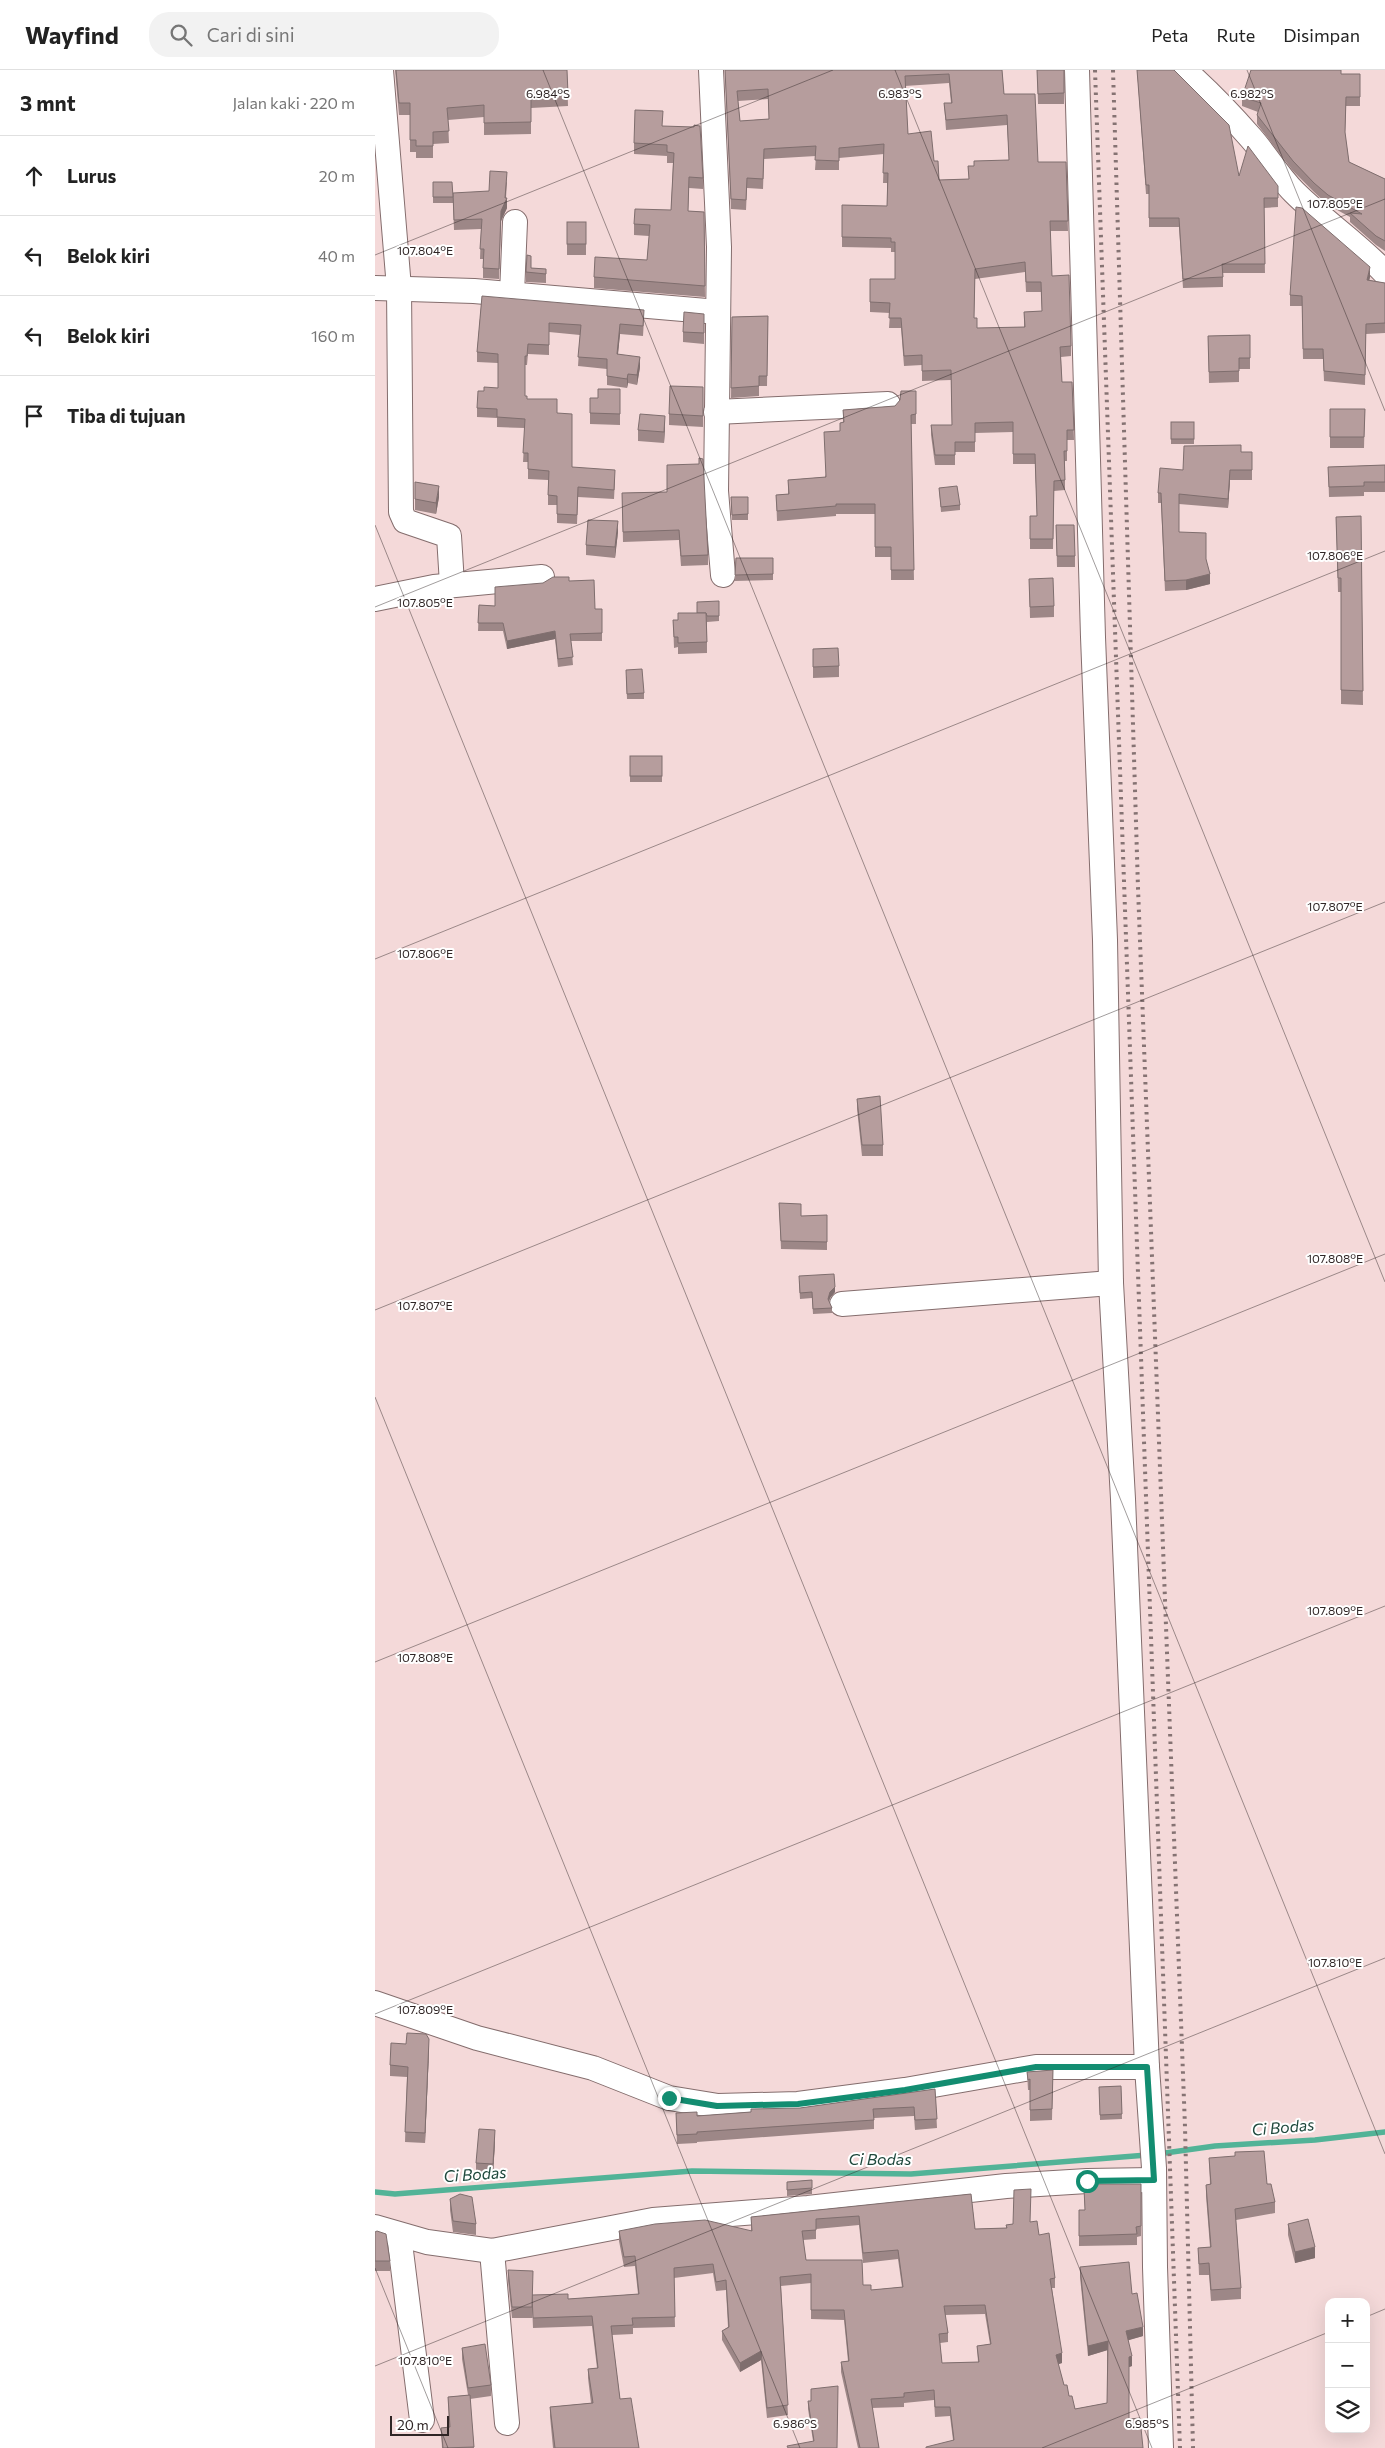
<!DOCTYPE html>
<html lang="id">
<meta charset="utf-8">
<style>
body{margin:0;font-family:Commissioner,sans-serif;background:#f2f2f2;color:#222}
.controls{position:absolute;right:15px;bottom:15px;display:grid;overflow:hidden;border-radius:10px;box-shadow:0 5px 20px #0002}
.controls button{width:45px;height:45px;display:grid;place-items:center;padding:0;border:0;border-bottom:1px solid #e0e0e0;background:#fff;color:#222;font:25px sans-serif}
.scale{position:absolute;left:15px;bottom:12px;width:59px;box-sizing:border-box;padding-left:5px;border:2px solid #2f2525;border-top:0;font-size:14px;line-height:18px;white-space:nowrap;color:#2f2525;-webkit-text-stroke:4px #fff;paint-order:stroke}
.stop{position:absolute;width:15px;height:15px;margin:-11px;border:4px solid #138d71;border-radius:50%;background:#fff}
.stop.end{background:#138d71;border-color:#fff;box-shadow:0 1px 5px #0008}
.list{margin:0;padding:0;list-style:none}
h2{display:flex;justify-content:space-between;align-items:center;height:65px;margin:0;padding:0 20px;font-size:21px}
h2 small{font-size:16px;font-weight:400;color:#767676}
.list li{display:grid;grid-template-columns:32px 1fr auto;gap:15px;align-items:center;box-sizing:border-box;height:80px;padding:0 20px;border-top:1px solid #e0e0e0}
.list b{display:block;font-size:19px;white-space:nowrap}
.list em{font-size:16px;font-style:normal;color:#767676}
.icon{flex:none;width:28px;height:28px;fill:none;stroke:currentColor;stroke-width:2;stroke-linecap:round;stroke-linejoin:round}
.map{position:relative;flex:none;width:1010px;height:2378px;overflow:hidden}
header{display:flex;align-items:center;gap:30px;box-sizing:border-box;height:70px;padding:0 25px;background:#fff;border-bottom:1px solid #e0e0e0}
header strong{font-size:24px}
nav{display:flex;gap:28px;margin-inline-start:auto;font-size:18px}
.search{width:350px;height:45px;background:#f2f2f2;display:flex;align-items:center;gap:12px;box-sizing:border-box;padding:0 18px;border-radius:20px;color:#767676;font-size:19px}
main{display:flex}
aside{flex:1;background:#fff}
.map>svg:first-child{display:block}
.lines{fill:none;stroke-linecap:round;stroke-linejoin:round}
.stream{stroke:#52b397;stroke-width:5.5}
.minor-casing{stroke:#846d6d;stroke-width:26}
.minor{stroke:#fff;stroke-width:24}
.rail{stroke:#857373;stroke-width:4;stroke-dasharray:2.5 5;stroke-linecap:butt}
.wall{fill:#9d8787;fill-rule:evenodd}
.shaded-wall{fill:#7f6e6e}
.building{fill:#b69d9d;stroke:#7f6e6e;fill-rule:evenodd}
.route{stroke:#138d71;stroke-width:6}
.ticks{fill:none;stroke:#2f2525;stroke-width:1;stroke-opacity:0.45}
.labels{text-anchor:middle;stroke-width:4;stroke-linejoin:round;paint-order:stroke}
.water-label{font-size:16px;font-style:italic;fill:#1f493d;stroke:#fff}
.ticks-label{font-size:12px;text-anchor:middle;fill:#2f2525;stroke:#fff;stroke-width:4;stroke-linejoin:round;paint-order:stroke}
</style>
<header>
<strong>Wayfind</strong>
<div class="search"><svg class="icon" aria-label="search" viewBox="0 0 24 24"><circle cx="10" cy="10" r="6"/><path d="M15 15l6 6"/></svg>Cari di sini</div>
<nav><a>Peta</a><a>Rute</a><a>Disimpan</a></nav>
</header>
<main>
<aside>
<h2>3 mnt<small>Jalan kaki · 220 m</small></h2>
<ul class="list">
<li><svg class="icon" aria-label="ahead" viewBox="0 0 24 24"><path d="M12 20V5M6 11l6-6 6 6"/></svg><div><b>Lurus</b></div><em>20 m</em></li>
<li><svg class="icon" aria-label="left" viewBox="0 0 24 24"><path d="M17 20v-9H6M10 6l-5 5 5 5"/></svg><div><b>Belok kiri</b></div><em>40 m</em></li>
<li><svg class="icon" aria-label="left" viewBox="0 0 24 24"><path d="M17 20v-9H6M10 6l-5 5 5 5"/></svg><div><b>Belok kiri</b></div><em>160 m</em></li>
<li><svg class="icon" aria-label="arrive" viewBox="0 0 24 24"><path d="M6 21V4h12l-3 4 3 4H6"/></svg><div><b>Tiba di tujuan</b></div></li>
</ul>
</aside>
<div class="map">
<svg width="1010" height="2378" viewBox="0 0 1010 2378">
<rect width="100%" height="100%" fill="#f4d9d9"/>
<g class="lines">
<!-- stream -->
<g class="stream">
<polyline points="783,2084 840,2076 940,2070 1010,2062"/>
<polyline points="0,2122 20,2124 317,2101 536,2104 772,2085"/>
</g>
<!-- minor casing -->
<g class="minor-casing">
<g id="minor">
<polyline points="6,0 24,218 26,442 30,451 74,466 77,514"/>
<polyline points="336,0 344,177 341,421 348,505"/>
<polyline points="702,0 718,567 730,870 736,1213 748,1429 772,1997 779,2098 780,2197 786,2378"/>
<path d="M809 0C833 21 855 44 876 68 891 85 903 106 919 122 948 151 982 173 1010 203"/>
<polyline points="0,218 99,221 343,242"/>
<polyline points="137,224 140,152"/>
<polyline points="341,342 513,334"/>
<polyline points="0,529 59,517 167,507"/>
<polyline points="467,1234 736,1213"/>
<polyline points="0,1933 102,1968 218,1998 294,2028 343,2036 423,2034 530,2020 661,1997 772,1997"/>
<polyline points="0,2157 52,2172 117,2181 278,2150 433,2138 631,2116 712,2111 779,2110"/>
<polyline points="24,2165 47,2350"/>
<polyline points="117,2181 132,2353"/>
</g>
</g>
<!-- minor -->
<use href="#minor" class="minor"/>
<!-- rail -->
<g class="rail">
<polyline points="720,0 805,2378"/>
<polyline points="738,0 763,818 810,2057 818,2378"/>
</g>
</g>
<!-- wall -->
<g class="wall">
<polygon points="20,0 192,0 193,36 156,38 156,64 109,65 109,47 73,50 74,73 58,74 58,88 41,88 41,82 35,82 35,45 24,45"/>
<path d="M350 0H627L629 24 663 92H691L693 161H675L677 206 696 276V286L686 287 687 312H697L699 370H692V391H690V420L679 421 678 479H655V446H662L660 394H638V362L600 363V382H580V395H560L556 365V355H577L576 310 547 311V295L529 296 526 258H514L515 243 495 242V209H520V182H516V178L467 177V135L512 136V113H508L509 84 464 88V100H440L441 86 389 89 388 119 372 118 371 140 356 139ZM574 13 576 33H569L571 60 632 55 634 90 599 96H593L594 109 564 110 559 91 533 64 530 16ZM393 29 394 49 365 51 363 31ZM650 202 651 222H666L667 241 649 242V257L602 258 599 248 600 209Z"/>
<polygon points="662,0 690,0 689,34 663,34"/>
<polygon points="762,0 864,106 903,116 903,137 889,138 890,203 848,203 848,217 808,218 804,157 774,157 774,124 771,124"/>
<polygon points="966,4 985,4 985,36 971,36 970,64 974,92 1010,109 1010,181 1001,175 975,152 975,147 953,135 939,122 918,101 882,54 882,45 883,42 867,36 867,27"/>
<polygon points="288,56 328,108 328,119 314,118 313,141 329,142 330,227 219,218 219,207 272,190 274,166 259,165 259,154 296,140 298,93 292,93 292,86 259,84 259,73"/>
<polygon points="58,112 78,127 114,121 132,112 131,128 132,138 126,151 124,209 108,208 108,189 105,189 106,159 79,160 78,133 58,133"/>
<rect x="192" y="152" width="19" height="33"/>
<polygon points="156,198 171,199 171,213 151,212 151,202"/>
<polygon points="995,207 994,210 1010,213 1010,263 991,264 990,315 949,311 948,289 928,289 927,236 915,236 915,225"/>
<polygon points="107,226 269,249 268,266 245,264 243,284 265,297 262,315 253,313 252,318 232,315 232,299 203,296 205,265 174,262 174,285 153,284 152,295 150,295 150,326 152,329 182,343 197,397 240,410 239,429 203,427 202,454 182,453 182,435 173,435 173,410 153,409 153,392 148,392 150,358 122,357 122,348 102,347 102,338 109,321 123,318 123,293 102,292 102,282"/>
<polygon points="329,244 329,274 308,272 308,262"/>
<polygon points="393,246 392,316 384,316 384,326 356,328 357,247"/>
<polygon points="875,265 875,299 864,299 864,312 834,313 833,266"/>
<polygon points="328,317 328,357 294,355 294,344"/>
<polygon points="245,319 245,355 215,354 215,328 223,328"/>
<polygon points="541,321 541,354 536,354 539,510 516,510 516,487 500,487 500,444 461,444 461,446 402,451 401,425 413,424 413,410 450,407 468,352 468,340 520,336"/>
<polygon points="955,339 990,339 989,378 955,378"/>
<rect x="796" y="352" width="23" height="22"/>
<polygon points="290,357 289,373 263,371 263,360"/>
<polygon points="866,382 877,382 877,410 855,410 853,438 804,434 804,462 831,489 835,514 811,520 790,521 786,433 783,433 783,423"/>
<polygon points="1010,395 1010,422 989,422 989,426 954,427 953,397"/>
<polygon points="40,412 64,427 61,444 40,440"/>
<polygon points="564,418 585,435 585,440 566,442"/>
<polygon points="292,422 333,485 333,495 306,496 304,470 248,472 247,423"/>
<polygon points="356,427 373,427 373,450 357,450"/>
<polygon points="986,446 988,635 966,634 966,522 963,522 961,447"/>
<polygon points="681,455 700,486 700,497 682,497"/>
<polygon points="243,462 240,488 211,485 211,475"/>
<polygon points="361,488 398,488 398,510 360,511"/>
<polygon points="654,509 679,536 679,547 655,548"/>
<polygon points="194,511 220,539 227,539 227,571 196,571 198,595 183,597 180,569 132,579 128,561 103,561 104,535 120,536"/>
<polygon points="344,531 344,551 332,552 332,583 303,584 303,577 299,578 298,550 303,550 322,543"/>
<polygon points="438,579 464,596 464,607 438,608"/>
<polygon points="251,606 269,623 269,629 252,629"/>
<rect x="255" y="686" width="32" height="26"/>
<polygon points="482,1029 508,1075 508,1086 487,1086 482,1039"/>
<polygon points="404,1133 426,1146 452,1172 452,1180 406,1179"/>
<polygon points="424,1211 460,1222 455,1228 454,1231 457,1238 457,1243 438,1244 437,1228 425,1229"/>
<polygon points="54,1980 50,2073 30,2072 32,2007 15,2006 15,1995"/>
<polygon points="678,2000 677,2050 655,2051 655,2020 653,2020 652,2002"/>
<polygon points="746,2016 747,2049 725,2050 724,2017"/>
<polygon points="560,2019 562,2058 540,2060 539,2046 499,2048 499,2059 322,2072 322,2073 302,2074 301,2043 322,2046 425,2038"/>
<polygon points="120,2071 118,2105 101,2104 101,2093"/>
<polygon points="834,2088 892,2114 900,2132 900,2143 861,2150 866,2218 866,2229 836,2231 834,2205 824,2205 823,2178 835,2177 831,2126 831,2115 835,2114"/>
<polygon points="437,2110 437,2124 412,2126 412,2112"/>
<polygon points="766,2114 766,2166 762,2167 762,2175 704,2176 704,2140 710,2140 709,2118"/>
<path d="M596 2124 600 2159 631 2158V2155L655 2152 664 2165 680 2208V2218H677L687 2293 683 2294 689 2315 700 2339 732 2333V2280L713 2286 705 2207V2197L757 2224 768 2266 753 2270 757 2296 754 2297V2349L578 2370 575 2346 560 2347 559 2330 529 2333V2337L497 2338 504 2378H483L466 2302V2292L473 2291 469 2250 436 2249V2213L406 2216 413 2345 392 2348 386 2290 365 2302 347 2270V2261L353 2257 351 2220 341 2221 338 2203 299 2208 300 2257 258 2258V2264L237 2265 245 2329 264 2378H178L175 2346V2337L216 2333 213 2308V2299L222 2298 217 2256 158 2258 157 2234V2248H137L133 2211V2200L158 2225 193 2229 263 2224 260 2196 249 2197 244 2171V2161H376V2147ZM484 2155 488 2193 523 2189 527 2217 496 2220 431 2190 428 2170 441 2169V2159ZM610 2244 615 2274 602 2276 603 2292 567 2293 565 2273 573 2272V2263L570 2245Z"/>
<polygon points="75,2129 101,2154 101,2165 78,2162 75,2140"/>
<polygon points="913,2154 940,2188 920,2193 913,2165"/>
<polygon points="0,2162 15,2191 15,2201 0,2201"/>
<polygon points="87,2278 116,2315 116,2326 95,2329 99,2378 67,2378 66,2358 74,2357 73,2327 93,2325 87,2289"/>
<polygon points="433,2331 462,2378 438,2371 433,2339"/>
</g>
<!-- shaded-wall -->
<g class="shaded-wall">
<polygon points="132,102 130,132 132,128 132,138 126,151 124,209 126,141"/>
<polygon points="995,197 995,207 992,220 992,210"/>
<polygon points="245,254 245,264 242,293 242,284"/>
<polygon points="265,287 265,297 262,315 262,305"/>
<polygon points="253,304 253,313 252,318 252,309"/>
<polygon points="290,346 290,357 289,373 289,362"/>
<polygon points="855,400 855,410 853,438 853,429"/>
<polygon points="64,416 64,427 61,444 61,433"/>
<polygon points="243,451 243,462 240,488 240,477"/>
<polygon points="835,504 835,514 811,520 811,510"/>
<polygon points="180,561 180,569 132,579 132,571"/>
<polygon points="460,1217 460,1222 455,1228 453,1235 453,1229 455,1222"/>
<polygon points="54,1969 54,1980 50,2073 50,2063"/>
<polygon points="120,2060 120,2071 118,2105 118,2094"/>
<polygon points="940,2177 940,2188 920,2193 920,2182"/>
<polygon points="768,2257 768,2266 751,2271 751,2261"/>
<polygon points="733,2271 733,2280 713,2286 713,2276"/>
<polygon points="386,2281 386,2290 365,2302 365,2293"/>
<polygon points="687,2283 687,2293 681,2295 681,2285"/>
<polygon points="757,2286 757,2296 754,2297 754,2287"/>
</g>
<!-- building -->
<g class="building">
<polygon points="21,0 192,0 193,24 156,26 156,52 109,53 109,35 72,38 74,61 58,62 58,76 41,76 41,70 35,70 35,33 24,33"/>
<path d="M350 0H627L629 24H660L663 92H691L693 151H675L677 206 694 205 696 276 685 277 687 312H697L699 360H692V381H689L690 410 679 411 678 469H655V446H662L660 384H638V352L600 353V372H580V385H560L556 355H577L576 300 547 301V285L529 286 526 248H514L515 233 495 232V209H520V172H516V168L467 167V135L512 136 513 103H508L509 74 464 78V91L440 90 441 76 389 79 388 109 372 108 371 130 356 129ZM574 4 577 33H569L571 50 632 45 634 90 599 91V96H593L594 109 564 110 563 91H559L556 61 533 64 530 6ZM393 19 394 49 365 51 362 21ZM650 192 651 212H666L667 241 649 242 650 257 602 258V248H599L600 199Z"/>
<polygon points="662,0 689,0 689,23 663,24"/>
<polygon points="762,0 799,0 854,55 864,106 873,76 903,116 903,128 889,128 890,194 847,194 848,207 808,209 804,148 774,148 774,115 771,115"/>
<polygon points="876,0 966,0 966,4 985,4 985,27 971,27 970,62 974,92 1010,109 1010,171 1001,166 975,143 987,144 953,125 939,113 918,91 882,45 886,33 867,27"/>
<polygon points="260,40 288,41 287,56 319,57 319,55 325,56 328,108 314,107 313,141 329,142 330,216 219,207 220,187 272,190 275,155 259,154 260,139 296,140 299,83 292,82 292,75 259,73"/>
<polygon points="115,101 132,102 130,128 132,128 126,141 124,199 108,198 109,179 105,179 107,149 79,150 78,123 114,121"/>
<polygon points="58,112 77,112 78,127 58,127"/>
<polygon points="921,137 927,138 995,197 992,210 1010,213 1010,253 991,254 990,305 949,301 948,279 928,279 927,226 915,225"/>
<rect x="192" y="152" width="19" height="22"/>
<polygon points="152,185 156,186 156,198 171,199 171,204 151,202"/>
<polygon points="107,226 269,240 268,256 245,254 242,284 265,287 262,305 253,304 252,309 232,306 232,289 203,287 206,255 174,253 174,275 153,274 152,286 150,286 150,326 152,326 152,329 182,329 182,343 197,344 197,397 240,400 239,420 203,417 202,445 182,444 182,426 173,425 174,401 153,399 153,383 148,383 150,349 122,347 122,339 102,338 103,321 109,321 109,317 123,318 123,284 102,282"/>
<polygon points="309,242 329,244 329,263 308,262"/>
<polygon points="393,246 392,306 384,306 384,316 356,318 357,247"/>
<polygon points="875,265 875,288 864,288 864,301 834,302 833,266"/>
<polygon points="295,316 328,317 328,346 294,344"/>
<polygon points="223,319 245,319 245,344 215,343 215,328 223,328"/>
<polygon points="526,321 541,321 541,344 536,345 539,500 516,500 516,477 500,477 500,434 461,434 461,436 402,441 401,425 414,424 413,410 451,407 449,362 465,361 465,353 469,352 468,340 520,336 525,330"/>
<polygon points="955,339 990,339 989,367 955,367"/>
<polygon points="265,344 290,346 289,362 263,360"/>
<rect x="796" y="352" width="23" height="17"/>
<polygon points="866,375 866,382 877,382 877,400 855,400 853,429 804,424 804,462 831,463 831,489 835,504 811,510 790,511 786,423 783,423 785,398 808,400 809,376"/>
<polygon points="324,388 328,389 333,485 306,486 304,460 248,462 247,423 292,422 292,395 324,394"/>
<polygon points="1010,395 1010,412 989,412 989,416 954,417 953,397"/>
<polygon points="40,412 64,416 61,433 40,429"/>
<polygon points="582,416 585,435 566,437 564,418"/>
<polygon points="356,427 373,427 373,444 357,445"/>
<polygon points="986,446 988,621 966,620 966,508 963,508 961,447"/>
<polygon points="213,450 243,451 240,477 211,475"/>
<polygon points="681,455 699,455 700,486 682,486"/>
<polygon points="361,488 398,488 398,504 360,505"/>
<polygon points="178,507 194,507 194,511 219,510 220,539 227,539 227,563 195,564 198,587 183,589 180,561 132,571 128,553 103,553 104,535 120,536 120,517 168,513"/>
<polygon points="678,508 679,536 655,537 654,509"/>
<polygon points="344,531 344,546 332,546 331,543 322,543 322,532"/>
<polygon points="303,543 331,543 332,572 303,573 303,567 299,567 298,550 303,550"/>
<polygon points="463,578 464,596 438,597 438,579"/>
<polygon points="267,599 269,623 252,624 251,600"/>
<rect x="255" y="686" width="32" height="20"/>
<polygon points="505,1026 508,1075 487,1075 482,1029"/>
<polygon points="404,1133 426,1134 426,1146 452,1145 452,1172 406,1171"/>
<polygon points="459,1204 460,1217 455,1222 453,1229 457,1238 438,1239 437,1222 425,1223 424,1206"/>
<polygon points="32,1963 51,1964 54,1969 50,2063 30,2062 33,1997 15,1995 16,1973 31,1974"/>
<polygon points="678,2000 677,2039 655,2040 655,2009 653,2010 652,2002"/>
<polygon points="746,2016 747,2044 725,2045 724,2017"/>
<polygon points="560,2019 562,2049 540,2050 539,2037 498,2039 499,2050 322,2062 322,2064 302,2065 301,2043 322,2042 322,2046 376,2042 376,2039 425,2038"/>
<polygon points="104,2059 120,2060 118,2094 101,2093"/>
<polygon points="889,2081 892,2114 896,2114 900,2132 860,2139 866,2218 836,2220 834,2193 824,2194 823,2178 836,2177 831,2115 836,2114 834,2088 860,2086 860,2082"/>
<polygon points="437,2110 437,2118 412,2120 412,2112"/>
<polygon points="718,2114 766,2114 766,2156 761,2157 762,2164 704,2166 704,2140 710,2140 709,2118 718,2117"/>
<path d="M656 2119 655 2152 662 2151 664 2165 674 2163 680 2208 675 2209 687 2283 681 2285 689 2315H692L694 2326H697L700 2339 732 2333 733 2271 713 2276 705 2197 754 2192 757 2224 762 2223 768 2257 751 2261 757 2286 754 2287V2349L765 2348 768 2378H551V2377L579 2370 575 2337H560L559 2320 529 2323V2327L496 2329 504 2378H485L466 2292 474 2291 469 2240H436V2204L405 2207 413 2335 392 2338 386 2281 365 2293 347 2261 354 2257 351 2210 341 2212 338 2194 299 2198 300 2247 257 2248 258 2255 236 2256 245 2329 256 2328 264 2378H180L175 2337 218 2333 213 2299 223 2298 217 2246 158 2248 157 2225 193 2224V2229L264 2224 260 2186 249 2187 244 2161 280 2154 330 2150 377 2161 376 2147 596 2124 600 2159 632 2158 631 2155 638 2154 639 2120ZM484 2146 488 2183 523 2180 528 2217 496 2220V2215H488L487 2190H431L427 2161 441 2160V2149ZM610 2235 616 2274 602 2276 604 2292 567 2293 564 2264 573 2263 569 2236Z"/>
<polygon points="85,2124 97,2127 101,2154 78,2151 75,2129"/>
<polygon points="933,2149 940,2177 920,2182 913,2154"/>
<polygon points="2,2161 11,2164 15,2191 0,2191 0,2162"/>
<polygon points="133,2200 158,2201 157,2237 137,2237"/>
<polygon points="110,2274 116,2315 93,2318 87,2278"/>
<polygon points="463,2316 462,2378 413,2378 412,2376 439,2371 433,2331 436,2331 436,2319"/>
<polygon points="95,2325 99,2377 68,2378 66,2358 75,2357 73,2327"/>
</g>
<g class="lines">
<!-- route -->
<polyline class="route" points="294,2028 342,2036 423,2034 530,2020 661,1997 772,1997 779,2110 712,2111"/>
</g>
<!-- ticks -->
<path class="ticks" d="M168 0 1010 2084M520 0 1010 1212M872 0 1010 341M0 185 458 0M0 455 777 2378M0 537 1010 129M0 889 1010 481M0 1240 1010 832M0 1327 425 2378M0 1592 1010 1184M0 1944 1010 1536M0 2198 73 2378M991 2247 1010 2239M0 2296 1010 1888M667 2378 954 2262"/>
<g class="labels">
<!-- water labels -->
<g class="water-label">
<text transform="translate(908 2057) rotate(-5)" y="6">Ci Bodas</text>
<text x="505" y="2095">Ci Bodas</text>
<text transform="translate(100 2104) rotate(-4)" y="6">Ci Bodas</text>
</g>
</g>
<g class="ticks-label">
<text x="877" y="28">6.982°S</text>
<text x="173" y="28">6.984°S</text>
<text x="525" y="28">6.983°S</text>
<text x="960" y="138">107.805°E</text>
<text x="50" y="185">107.804°E</text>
<text x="960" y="490">107.806°E</text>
<text x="50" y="537">107.805°E</text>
<text x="960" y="841">107.807°E</text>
<text x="50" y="888">107.806°E</text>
<text x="960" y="1193">107.808°E</text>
<text x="50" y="1240">107.807°E</text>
<text x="960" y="1545">107.809°E</text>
<text x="50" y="1592">107.808°E</text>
<text x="960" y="1897">107.810°E</text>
<text x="50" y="1944">107.809°E</text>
<text x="50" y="2295">107.810°E</text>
<text x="420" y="2358">6.986°S</text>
<text x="772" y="2358">6.985°S</text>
</g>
</svg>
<div class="controls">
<button>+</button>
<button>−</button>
<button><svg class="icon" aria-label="layers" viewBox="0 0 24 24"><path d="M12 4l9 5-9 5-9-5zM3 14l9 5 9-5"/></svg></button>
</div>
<div class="scale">20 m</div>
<div class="stop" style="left:712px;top:2111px"></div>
<div class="stop end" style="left:294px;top:2028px"></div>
</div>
</main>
